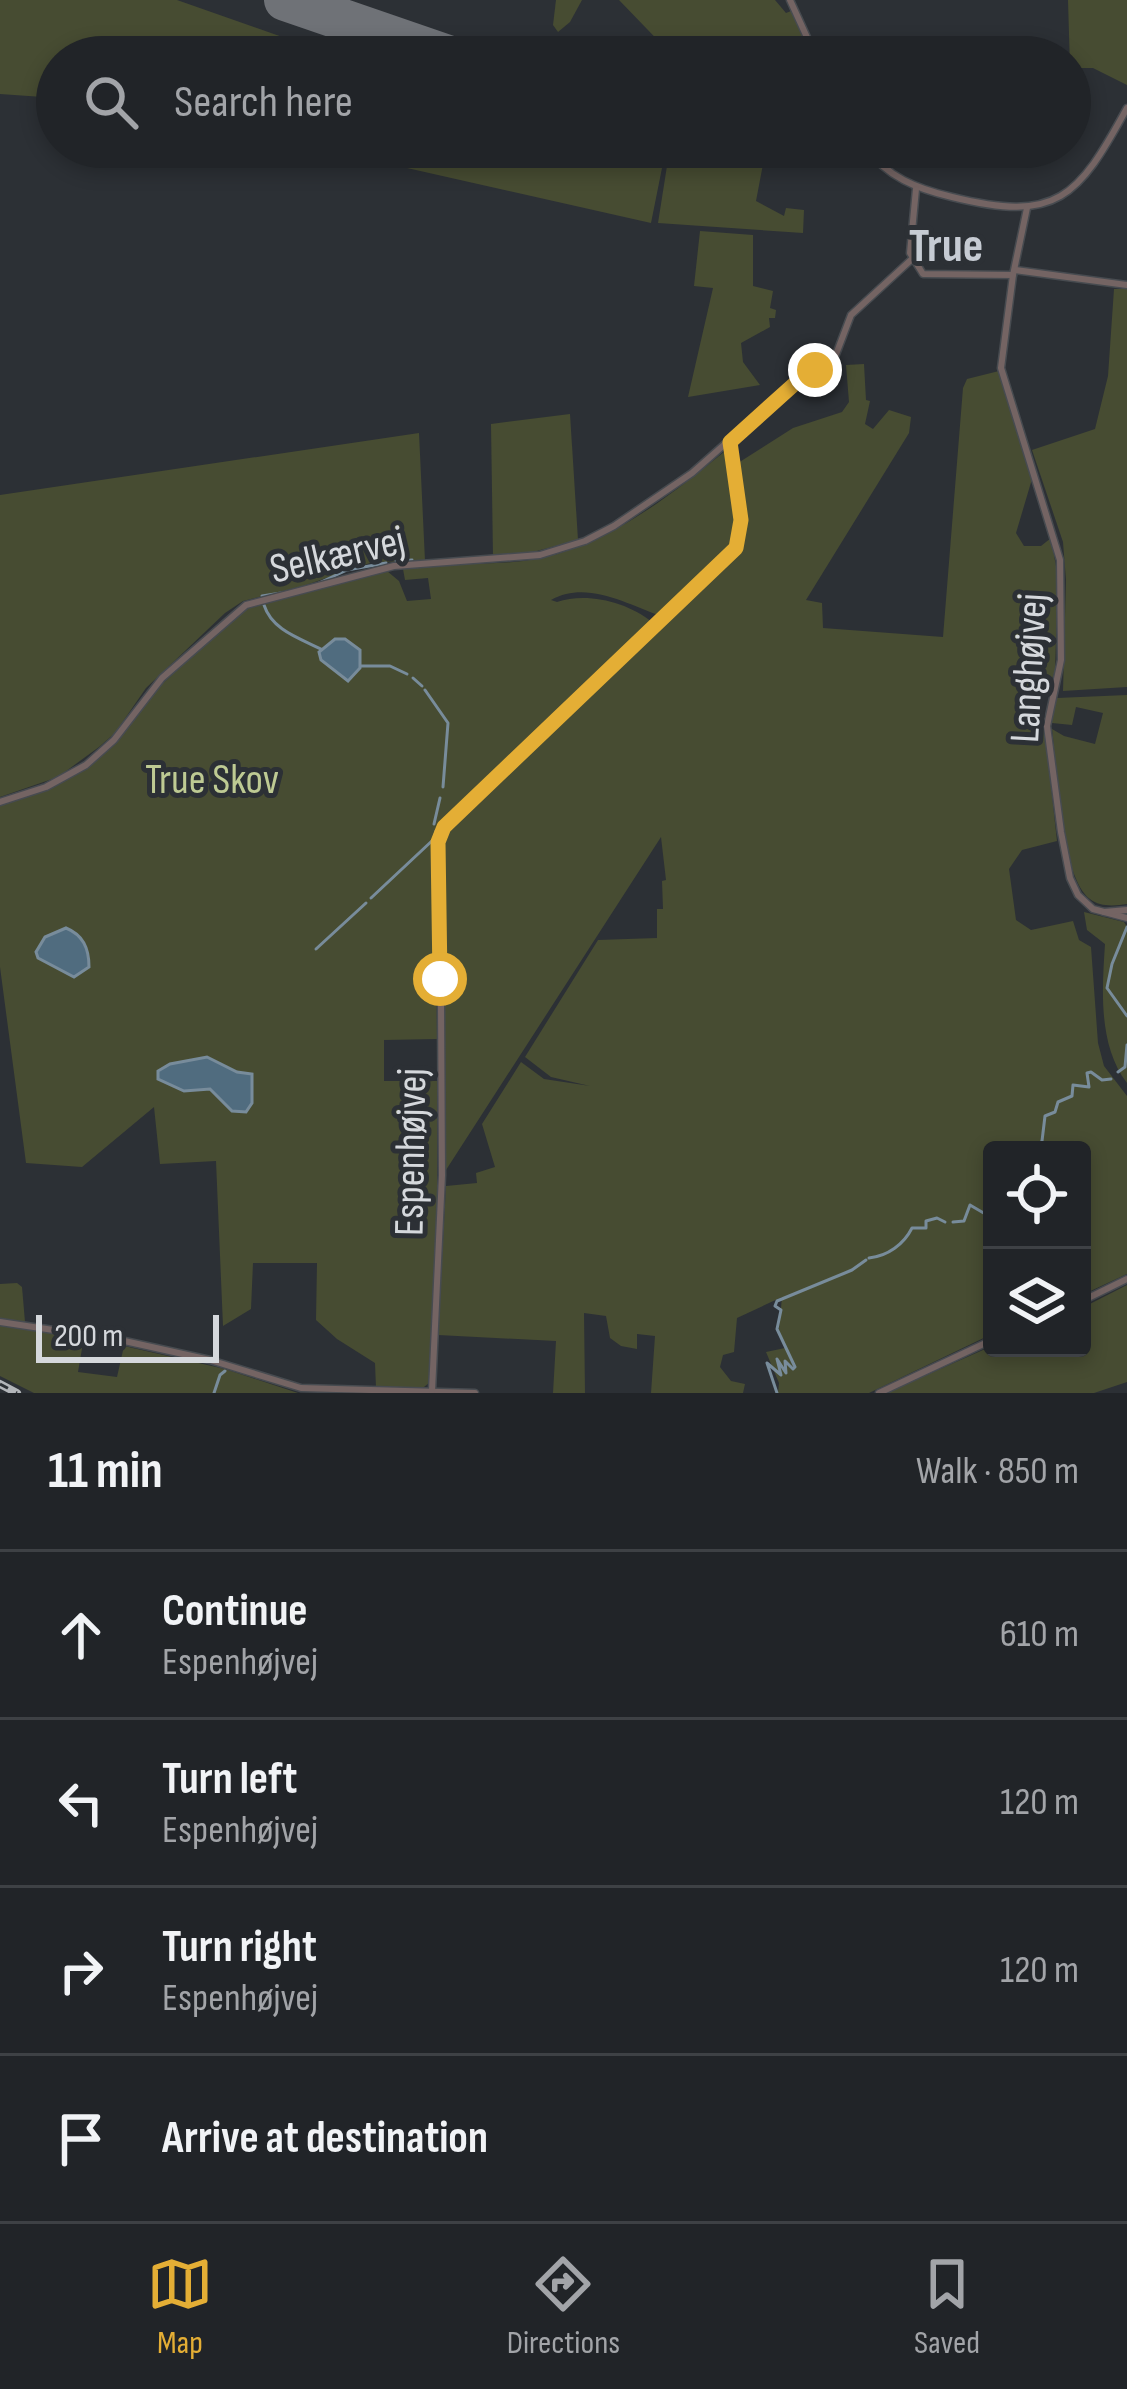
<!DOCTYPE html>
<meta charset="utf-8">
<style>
body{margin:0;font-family:"Sofia Sans Condensed",sans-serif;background:#2d3034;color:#f1f3f6}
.controls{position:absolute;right:36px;bottom:36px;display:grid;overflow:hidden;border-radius:12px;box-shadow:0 6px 18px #0003}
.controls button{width:108px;height:108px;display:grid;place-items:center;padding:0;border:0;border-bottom:3px solid #3e4145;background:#212428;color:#f1f3f6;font:60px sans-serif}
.scale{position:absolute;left:36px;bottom:30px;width:183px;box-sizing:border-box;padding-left:12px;border:6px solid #d5d8dc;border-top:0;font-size:33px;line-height:42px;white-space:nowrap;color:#d5d8dc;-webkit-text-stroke:9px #2c3035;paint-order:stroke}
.stop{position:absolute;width:36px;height:36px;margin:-27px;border:9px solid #e4ae35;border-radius:50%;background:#fff}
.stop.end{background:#e4ae35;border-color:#fff;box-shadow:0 3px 12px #0008}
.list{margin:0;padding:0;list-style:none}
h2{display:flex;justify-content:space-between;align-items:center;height:156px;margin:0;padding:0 48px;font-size:51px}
h2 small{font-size:39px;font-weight:400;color:#a2a4a8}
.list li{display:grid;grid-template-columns:78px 1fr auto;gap:36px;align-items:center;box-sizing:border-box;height:168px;padding:0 48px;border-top:3px solid #3e4145}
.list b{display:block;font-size:45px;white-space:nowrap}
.list p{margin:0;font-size:39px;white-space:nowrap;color:#a2a4a8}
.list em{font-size:39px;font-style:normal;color:#a2a4a8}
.icon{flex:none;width:66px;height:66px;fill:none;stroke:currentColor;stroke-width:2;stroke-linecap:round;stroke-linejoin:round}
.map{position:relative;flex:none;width:1127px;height:1393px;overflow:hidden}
.search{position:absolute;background:#212428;box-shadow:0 6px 18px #0003;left:36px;right:36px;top:36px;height:132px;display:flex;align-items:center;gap:30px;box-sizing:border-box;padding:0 42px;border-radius:66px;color:#a2a4a8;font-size:45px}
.sheet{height:828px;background:#212428}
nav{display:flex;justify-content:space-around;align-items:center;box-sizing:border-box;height:168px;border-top:3px solid #3e4145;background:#212428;font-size:33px;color:#a2a4a8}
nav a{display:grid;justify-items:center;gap:6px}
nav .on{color:#e4ae35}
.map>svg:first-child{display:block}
.green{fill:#474c32}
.water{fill:#506c7f;stroke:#788c9b;stroke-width:3}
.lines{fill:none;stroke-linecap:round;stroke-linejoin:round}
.stream{stroke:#788c9b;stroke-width:3}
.runway{stroke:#6f7277;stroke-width:42}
.street-casing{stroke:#474b50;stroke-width:9}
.street{stroke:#746463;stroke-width:6}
.rail-casing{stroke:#b2b5b9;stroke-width:8}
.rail{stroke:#2c3035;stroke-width:3;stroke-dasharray:9;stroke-linecap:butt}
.route{stroke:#e4ae35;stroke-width:15}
.labels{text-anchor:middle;stroke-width:10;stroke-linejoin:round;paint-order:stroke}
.street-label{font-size:42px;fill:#d5d8dc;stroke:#2c3035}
.park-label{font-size:42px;fill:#beca93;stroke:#2c3035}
.quarter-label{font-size:48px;font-weight:bold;fill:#c6cbd3;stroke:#2c3035}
</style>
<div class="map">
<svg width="1127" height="1393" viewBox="0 0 1127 1393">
<rect width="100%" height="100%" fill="#2c3035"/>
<!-- green -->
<g class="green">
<polygon points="0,0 177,0 339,57 57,57 57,98 0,94"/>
<polygon points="556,0 582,0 570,22 558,32 553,25"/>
<polygon points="619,0 775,0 786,13 791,11 812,57 674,57"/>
<polygon points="1068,0 1127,0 1127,85 1093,68 1070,68"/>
<polygon points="314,147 599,147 662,168 651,223"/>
<polygon points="670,147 795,147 793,159 764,159 756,201 784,216 786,208 804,210 803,233 658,223"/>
<polygon points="700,231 753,235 753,286 773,291 770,308 776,310 775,318 769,318 770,327 741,343 743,362 760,385 688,397 713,288 694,286"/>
<polygon points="1114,289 1127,289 1127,687 1063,691 1066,580 1063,542 1032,450 1095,429 1108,376"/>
<polygon points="864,364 866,400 870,401 865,424 873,429 889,410 911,417 909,433 806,600 822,603 823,628 943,637 963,388 967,379 999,371 1032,479 1016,533 1024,546 1041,546 1051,538 1058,578 1055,671 1042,705 1057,841 1022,850 1009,869 1016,920 1031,930 1073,921 1079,940 1091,947 1098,1043 1104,1066 1127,1096 1127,1274 1082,1295 1082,1150 992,1150 992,1334 869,1393 778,1393 779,1383 766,1352 785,1348 779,1329 782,1297 737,1318 734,1352 723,1355 720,1367 731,1381 745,1384 743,1393 651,1393 655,1336 637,1334 637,1349 621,1346 610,1338 606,1316 584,1313 585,1393 553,1393 556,1341 438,1335 446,1186 477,1183 476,1173 495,1167 482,1124 521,1062 544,1079 590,1086 551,1077 525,1057 598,940 657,938 657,909 663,909 662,881 666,880 661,837 446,1170 443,836 453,820 739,551 744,532 738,463 793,428 842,412 849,402 846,365"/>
<polygon points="570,414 578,540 518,556 493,556 491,424"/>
<polygon points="419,433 425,561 373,562 303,586 243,601 225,613 146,688 115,733 99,747 58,777 0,797 0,495"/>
<path d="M724 452 732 467 738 536 732 549 661 616C626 604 587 580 551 600L557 602C587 592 627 602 652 622L447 815 434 835 437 1039 384 1040V1081H437V1209L429 1383 424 1387 376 1388 375 1363 337 1339 316 1320 317 1263H253L251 1309 223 1326 216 1161 160 1164 154 1107 82 1167 26 1163 0 967V804L43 790 89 764 160 686 242 610 387 571 399 581 407 601 431 599 428 578 405 580 403 569C442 561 484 566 523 561 599 552 666 499 724 452Z"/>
<path d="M1127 695V904C1114 906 1100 907 1090 899 1060 876 1057 766 1052 729L1064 736 1095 744 1103 713 1076 707 1072 725 1052 723 1051 709 1057 698Z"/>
<path d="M1084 912 1124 922 1127 927V1083C1098 1045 1102 990 1105 944L1087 930Z"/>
<polygon points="17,1283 22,1287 25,1322 0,1319 0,1284"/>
<polygon points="1127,1285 1127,1382 1094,1393 886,1393 992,1346 1082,1348 1082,1308"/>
<polygon points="0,1325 84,1337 78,1372 117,1377 124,1346 225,1369 298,1393 34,1393 0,1376"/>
</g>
<!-- water -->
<g class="water">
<polygon points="335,639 345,639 360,650 360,668 348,681 321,660 319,652"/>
<path d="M66 928C83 935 89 948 89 967L74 977 38 958 36 952 45 937Z"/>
<polygon points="207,1057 237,1072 252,1074 252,1103 246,1112 232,1111 210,1089 184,1091 158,1079 158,1071 170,1064"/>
</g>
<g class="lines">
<!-- stream -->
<g class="stream">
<polyline points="396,561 412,560"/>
<polyline points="319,583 347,570 386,563"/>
<polyline points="262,596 281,593"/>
<path d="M264 605C272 630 299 638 321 649"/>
<polyline points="361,666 390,666 407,674"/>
<polyline points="413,678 422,686"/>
<polyline points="425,690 448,723 443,787"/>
<polyline points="434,824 440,798"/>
<polyline points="371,898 434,839 436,831"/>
<polyline points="1127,927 1112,964 1107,988 1127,1016"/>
<polyline points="316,949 366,903"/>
<polyline points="1118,1072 1125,1067 1127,1045"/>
<polyline points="1035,1150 1042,1141 1045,1116 1055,1112 1058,1102 1072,1096 1073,1085 1089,1087 1087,1073 1091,1072 1102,1080 1111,1079"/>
<polyline points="953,1222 964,1221 970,1205 987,1215 987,1198 992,1195"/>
<path d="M869 1258C888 1256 904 1244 912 1228H926V1221L937 1218 945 1222"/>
<polyline points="214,1393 220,1375 225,1371"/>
<polyline points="777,1393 767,1363 781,1375 777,1359 786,1373 785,1361 793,1369 795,1367 777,1329 781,1310 775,1306 777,1301 852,1270 866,1260"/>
</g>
<!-- runway -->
<polyline class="runway" points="285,0 451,57"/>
<!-- street casing -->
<g class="street-casing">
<g id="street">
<polyline points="790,0 816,57"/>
<path d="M866 147C886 177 918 189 952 197 1057 223 1078 198 1127 108"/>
<polyline points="916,189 910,253 923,274 1013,275 1027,208"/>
<polyline points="1015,270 1127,285"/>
<polyline points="1013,275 1001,368 1060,560 1061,660 1047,726 1061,832 1070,878 1078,895 1093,909 1127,918"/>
<polyline points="0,802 46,787 86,765 114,740 162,678 246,605 394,566 540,555 585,541 614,526 692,473 799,379 835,357 851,315 912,259"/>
<polyline points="1104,912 1127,910"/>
<polyline points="1082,1301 1127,1279"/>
<polyline points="0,1322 120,1340 210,1360 301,1388 475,1393"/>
<polyline points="432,1391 442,1175 440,834 736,548 741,520 731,443"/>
<polyline points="879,1393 992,1340"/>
</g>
</g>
<!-- street -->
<use href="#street" class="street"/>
<!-- rail casing -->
<g class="rail-casing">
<polyline id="rail" points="0,1384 17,1393"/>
</g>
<!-- rail -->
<use href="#rail" class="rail"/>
</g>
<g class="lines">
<!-- route -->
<polyline class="route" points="440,979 438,842 444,827 736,548 741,520 730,442 800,379 815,370"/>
</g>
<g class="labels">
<!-- street labels -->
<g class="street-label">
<text transform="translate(337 553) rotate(-13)" y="15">Selkærvej</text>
<text transform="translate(1027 668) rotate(-87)" y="15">Langhøjvej</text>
<text transform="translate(409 1152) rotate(-89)" y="15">Espenhøjvej</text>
</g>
<!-- park labels -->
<g class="park-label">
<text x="212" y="793">True Skov</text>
</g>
<!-- quarter labels -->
<g class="quarter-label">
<text x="946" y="261">True</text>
</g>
</g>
</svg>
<div class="controls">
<button><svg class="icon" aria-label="locate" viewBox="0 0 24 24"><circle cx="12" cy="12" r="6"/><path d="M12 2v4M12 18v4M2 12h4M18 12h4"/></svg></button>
<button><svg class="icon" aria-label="layers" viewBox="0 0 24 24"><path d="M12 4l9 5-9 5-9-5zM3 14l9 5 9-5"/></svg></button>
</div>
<div class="scale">200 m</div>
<div class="stop" style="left:440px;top:979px"></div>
<div class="stop end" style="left:815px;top:370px"></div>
<div class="search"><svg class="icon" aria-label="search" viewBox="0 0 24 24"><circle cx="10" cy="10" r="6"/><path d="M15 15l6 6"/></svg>Search here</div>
</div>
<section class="sheet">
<h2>11 min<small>Walk · 850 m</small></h2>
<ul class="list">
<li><svg class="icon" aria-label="ahead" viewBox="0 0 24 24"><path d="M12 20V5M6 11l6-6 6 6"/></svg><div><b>Continue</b><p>Espenhøjvej</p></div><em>610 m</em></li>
<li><svg class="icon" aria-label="left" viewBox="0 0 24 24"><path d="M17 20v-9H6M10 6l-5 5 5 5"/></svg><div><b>Turn left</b><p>Espenhøjvej</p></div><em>120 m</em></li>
<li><svg class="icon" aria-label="right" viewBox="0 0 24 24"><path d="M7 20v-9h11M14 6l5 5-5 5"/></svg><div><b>Turn right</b><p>Espenhøjvej</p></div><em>120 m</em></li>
<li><svg class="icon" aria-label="arrive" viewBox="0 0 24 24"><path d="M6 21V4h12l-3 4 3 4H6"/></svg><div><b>Arrive at destination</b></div></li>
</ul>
</section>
<nav>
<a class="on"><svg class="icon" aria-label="map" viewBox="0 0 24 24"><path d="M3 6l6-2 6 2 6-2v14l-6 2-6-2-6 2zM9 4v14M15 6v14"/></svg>Map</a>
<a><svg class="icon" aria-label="directions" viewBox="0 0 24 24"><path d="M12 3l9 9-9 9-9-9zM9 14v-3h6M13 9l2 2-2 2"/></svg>Directions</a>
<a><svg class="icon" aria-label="saved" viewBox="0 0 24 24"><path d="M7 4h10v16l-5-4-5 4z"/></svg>Saved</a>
</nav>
